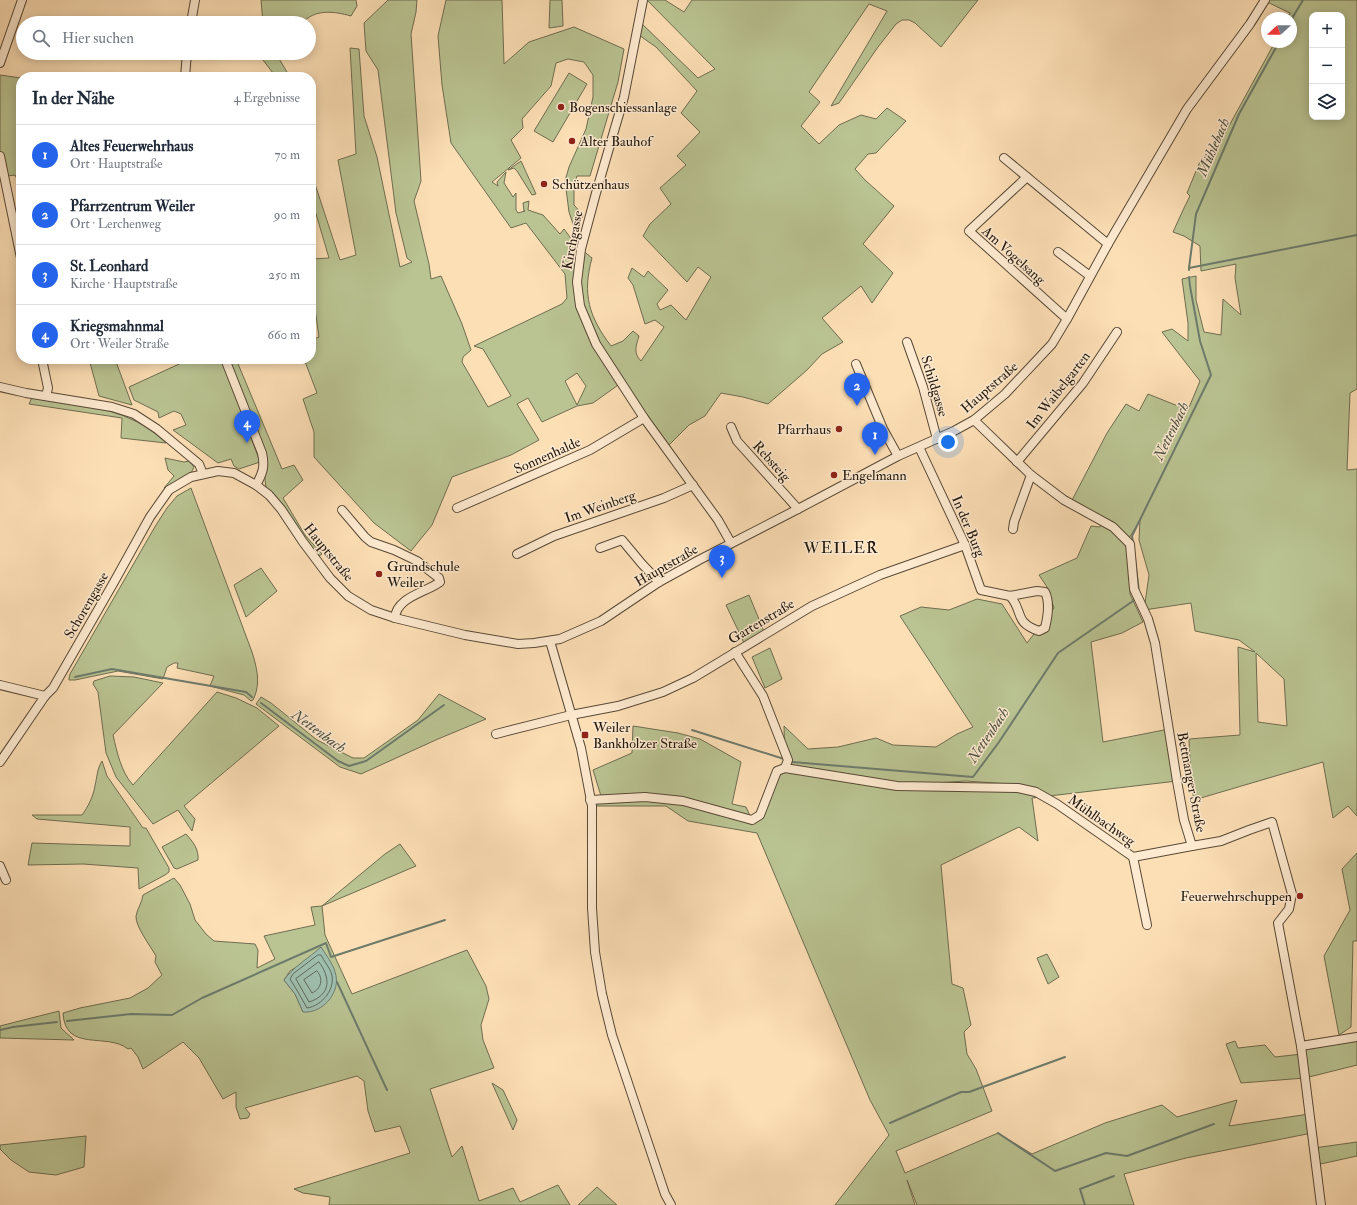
<!DOCTYPE html>
<html lang="de">
<meta charset="utf-8">
<style>
body{margin:0;font-family:"IM FELL Double Pica",serif;background:#f2f2f3;color:#1f2937}
.controls{position:absolute;right:12px;top:12px;display:grid;overflow:hidden;border-radius:8px;box-shadow:0 2px 10px #0003}
.controls button{width:36px;height:36px;display:grid;place-items:center;padding:0;border:0;border-bottom:1px solid #e0e1e3;background:#fff;color:#1f2937;font:20px sans-serif}
.compass{position:absolute;left:1261px;top:12px;width:36px;height:36px;border-radius:50%;background:#fff;box-shadow:0 2px 10px #0003;rotate:249deg}
.you{position:absolute;left:948px;top:442px;width:14px;height:14px;margin:-10px;border:3px solid #fff;border-radius:50%;background:#1a73e8;box-shadow:0 0 0 6px #1a73e833}
.badge{display:grid;place-items:center;width:26px;height:26px;border-radius:50%;background:#2563eb;color:#fff;font-size:13px;font-weight:700}
.pin{position:absolute;translate:-50% -33px;filter:drop-shadow(0 1px 2px #0008)}
.pin::after{content:'';position:absolute;top:21px;width:14px;height:12px;background:inherit;clip-path:polygon(0 0,100% 0,50% 100%)}
.list{margin:0;padding:0;list-style:none}
h2{display:flex;justify-content:space-between;align-items:center;height:52px;margin:0;padding:0 16px;font-size:17px}
h2 small{font-size:13px;font-weight:400;color:#747a83}
.list li{display:grid;grid-template-columns:26px 1fr auto;gap:12px;align-items:center;box-sizing:border-box;height:60px;padding:0 16px;border-top:1px solid #e0e1e3}
.list b{display:block;font-size:15px;white-space:nowrap}
.list p{margin:0;font-size:13px;white-space:nowrap;color:#747a83}
.list em{font-size:13px;font-style:normal;color:#747a83}
.icon{flex:none;width:22px;height:22px;fill:none;stroke:currentColor;stroke-width:2;stroke-linecap:round;stroke-linejoin:round}
.map{position:relative;flex:none;width:1357px;height:1205px;overflow:hidden}
.search{position:absolute;background:#fff;box-shadow:0 2px 10px #0003;left:16px;top:16px;width:300px;height:44px;display:flex;align-items:center;gap:10px;box-sizing:border-box;padding:0 14px;border-radius:22px;color:#747a83;font-size:15px}
.panel{position:absolute;background:#fff;box-shadow:0 2px 10px #0003;left:16px;top:72px;width:300px;height:292px;border-radius:16px}
.map>svg:first-child{display:block}
.green{fill:#bac392;stroke:#6e6d4f;fill-rule:evenodd}
.water{fill:#9fbdac;stroke:#6d7b6c}
.lines{fill:none;stroke-linecap:round;stroke-linejoin:round}
.shore{stroke:#606a5c;stroke-width:1}
.stream{stroke:#6d7b6c;stroke-width:2}
.minor-casing{stroke:#584936;stroke-width:10}
.minor{stroke:#feead0;stroke-width:8}
.poi-dot{fill:#8f2418;stroke:#feead0;stroke-width:1.5}
.labels{text-anchor:middle;stroke-width:3;stroke-linejoin:round;paint-order:stroke}
.poi-label{font-size:14px;fill:#21170c;stroke:#feead0;text-anchor:start}
.street-label{font-size:14px;fill:#21170c;stroke:#feead0}
.water-label{font-size:15px;font-style:italic;fill:#4d5144;stroke:#feead0}
.quarter-label{font-size:16px;letter-spacing:1px;fill:#21170c;stroke:#feead0}
</style>
<div class="map">
<svg width="1357" height="1205" viewBox="0 0 1357 1205">
<rect width="100%" height="100%" fill="#fddfb6"/>
<filter id="stains"><feTurbulence type="fractalNoise" baseFrequency=".005" numOctaves="4"/><feColorMatrix values="0 0 0 0 .2 0 0 0 0 .09 0 0 0 0 .02 0 0 0 .5 -.17"/></filter>
<radialGradient id="worn" r=".72"><stop offset=".6" stop-color="#630" stop-opacity="0"/><stop offset="1" stop-color="#630" stop-opacity=".3"/></radialGradient>
<!-- green -->
<g class="green">
<path d="M261 0H356L357 6 351 16C333 11 315 9 302 23H263Z"/>
<path d="M388 0H417L416 12 411 34 421 181 414 201 429 264 431 279 441 276 462 324 471 350 463 357 462 362 488 407 511 396 483 349 474 346 562 304 567 298 565 274 526 223 511 228 451 143 442 85 438 36 446 0H502L504 64 529 42 574 27 624 49 618 82 590 176H577L574 185V205L583 215 576 233 569 212 565 181 569 167 586 129 593 97V75L584 62 568 59 556 63 551 86 522 119 523 128 511 140 521 158 492 182 498 186 497 182 506 172 504 183 513 197 516 193V210L518 213 525 211H524L523 203 529 201 528 210 543 215 560 234 564 229C569 236 574 241 575 249L572 250 579 264 581 249 592 258C582 294 589 317 611 346L623 341 633 331 639 336C636 346 633 353 641 361L664 327 655 320 645 324 633 285 628 278 632 268 644 277 648 271 668 290 657 304 660 310 671 305 686 320 711 277 698 267 687 282 643 236 650 224 671 204 660 188 686 165 677 156 700 132 681 113 697 91 656 47 636 33 639 21 698 78 715 69 647 0H665L684 12 692 0H978L941 47 915 23 909 20H902L896 24 878 47 839 103 831 106 887 11 869 4 809 92 820 102 801 126 819 144 839 125 861 115 876 119 887 108 906 121 876 153 868 154 855 169 865 180 894 206 863 244 893 273 872 303 861 286 822 318 843 342 822 354 807 370 768 404 743 397 721 393 705 416 689 425 666 448 621 383 593 403 577 406 542 422 528 398 517 404 539 440 511 455 452 477 432 525 411 551 374 523 314 457V432L303 399 317 393 304 359H311V340L319 337 311 281V259L329 258 311 197V172L340 260 356 255 338 160 356 154 350 48 359 49 364 116 377 157 400 267 412 262 407 258 396 213 378 70 366 51 364 23ZM577 373 586 386 577 405 565 381Z"/>
<polygon points="550,0 562,0 563,26 549,28"/>
<path d="M1263 0H1357V389L1350 393 1347 470 1357 469V816L1348 806 1333 818 1323 762 1194 800 1191 783 1189 739 1240 735 1238 647 1255 652 1239 640 1195 631 1191 603 1144 610 1149 575 1139 540 1140 520 1128 540 1130 594 1143 622 1122 633 1091 642 1103 742 1169 729 1177 781 1032 798 1038 841 1019 827 941 865 952 984 963 988 971 1025 964 1032 967 1054 976 1069 992 1111 896 1151 905 1173 998 1133 1032 1154 1105 1123 1162 1105 1177 1117 1237 1100 1229 1126 1309 1114 1312 1133 1186 1158 1124 1174 1134 1205H917L907 1180 915 1205H835L889 1135 870 1100 757 833 688 821 666 806H592L601 796 593 770 632 753 633 726 678 733 700 739 741 762 732 804 746 807 752 820 760 815 777 771 785 767 784 726 808 749 838 747 876 738 893 745 936 747 957 734 973 727 900 616 921 607 949 610 977 599 1002 604 1027 643 1054 608 1047 587 1039 575 1077 558 1091 526 1100 527 1103 519 1070 504 1107 433 1126 404 1139 411 1148 394 1188 410 1200 381 1162 332 1172 329 1188 341V323L1182 279 1196 276V300L1204 332 1221 335 1223 299 1241 315 1235 278 1236 264 1201 271 1200 246 1184 236 1173 232 1184 208 1190 196 1187 193 1201 159 1224 135 1275 42H1291V18H1288L1290 13ZM1312 15H1342V117H1312ZM1256 653 1284 679 1287 726 1258 722ZM966 781 1009 784 904 785Z"/>
<polygon points="264,53 278,53 278,57 290,77 276,77 263,60"/>
<polygon points="569,73 587,84 553,142 534,131"/>
<polygon points="0,75 21,78 21,197 17,179 15,175 0,177"/>
<polygon points="521,161 536,194 532,195 517,171 514,168 508,170"/>
<polygon points="89,359 115,359 132,405 99,396"/>
<polygon points="190,359 222,359 260,462 239,469 234,466 231,459 218,463 173,430 186,425 181,414 174,411 159,418 158,412 134,400 129,387"/>
<polygon points="226,359 236,359 282,469 294,465 303,480 283,498 305,535 322,554 319,556 296,527 278,500 266,487 265,480 266,457"/>
<path d="M32 397C62 403 106 406 133 420 145 425 156 434 166 443L121 438 122 418 29 404Z"/>
<polygon points="165,458 184,462 189,461 194,467 191,473 164,488 174,476 168,470"/>
<path d="M191 488 252 652C257 668 261 684 253 700L251 701 244 695 210 686 214 676 177 668 178 663H174L167 667 163 679 118 671 75 680H69V678L70 674 156 525 167 508 177 496Z"/>
<polygon points="261,568 277,591 246,617 234,585"/>
<polygon points="749,595 765,634 745,645 726,605"/>
<polygon points="770,648 782,679 765,688 752,657"/>
<path d="M110 676 134 677 163 683 113 735C117 752 121 772 133 785L217 692 236 698 257 708 279 726 184 806 195 819 192 831 178 810 153 824 116 777 106 753 98 692 93 684 94 681Z"/>
<polygon points="439,694 486,719 438,739 361,774 340,767 256,704 261,697 271,703 317,740 353,758 364,758 418,720"/>
<path d="M102 761 107 776 143 828H146L169 868V872L165 875 139 889 138 868 83 864 28 865 32 843 130 846V827L37 819 32 815H82C88 807 93 797 95 786 97 777 97 769 102 761Z"/>
<path d="M186 834C193 842 199 849 198 860L177 869 174 868 162 847Z"/>
<path d="M400 844 416 866 322 906 325 935 352 994 467 950 486 986 489 999 481 1025 483 1040 494 1068 430 1089 452 1157 462 1146 479 1201 513 1188 520 1202 558 1185 570 1205H329L330 1197 303 1193 294 1189 410 1153 400 1126 375 1132 368 1111 364 1081 357 1076 245 1108 250 1114 248 1118 240 1119 236 1107V1092L223 1099 199 1058 183 1042 143 1069 138 1057 131 1048 128 1049C107 1032 65 1053 63 1013L80 1008 130 998 148 988 162 975 155 962 156 956C151 947 135 926 136 916 137 909 142 903 143 895L174 878 180 885 190 904 195 920 206 934 214 941 255 944 258 950 257 968 275 959 264 936 315 925 311 907 322 906 385 854ZM303 963V1012L295 994 284 980 290 971Z"/>
<polygon points="1357,853 1357,941 1353,941 1351,1027 1339,1035 1324,956 1350,910 1342,869"/>
<polygon points="1047,954 1059,977 1048,984 1037,958"/>
<polygon points="59,1011 61,1028 74,1040 0,1038 0,1026"/>
<polygon points="1357,1037 1357,1065 1305,1078 1241,1083 1226,1044 1235,1041 1238,1048 1265,1045 1275,1057 1302,1054 1301,1046"/>
<polygon points="492,1083 503,1090 517,1120 513,1130"/>
<polygon points="86,1136 84,1167 56,1175 29,1172 11,1160 0,1149 0,1145"/>
<polygon points="1357,1142 1357,1156 1316,1165 1314,1148"/>
<polygon points="597,1187 617,1205 578,1205"/>
</g>
<!-- water -->
<path class="water" d="M321 947C326 955 333 964 335 972 342 991 323 1014 303 1012L295 994 284 980C293 967 309 958 321 947Z"/>
<g class="lines">
<!-- shore -->
<g class="shore">
<path d="M318 955H321C324 961 329 967 331 972 337 988 322 1006 307 1008L298 992 290 979 293 974Z"/>
<path d="M319 962C331 978 331 995 309 1002L296 979Z"/>
<path d="M317 971C324 979 321 989 312 993L304 980Z"/>
</g>
<!-- stream -->
<g class="stream">
<polyline points="1291,20 1303,0"/>
<polyline points="1189,268 1196,214 1239,114 1279,42"/>
<polyline points="1189,270 1189,268 1357,235"/>
<polyline points="1133,543 1132,536 1211,375 1200,341 1190,286 1189,277"/>
<polyline points="1135,559 1139,592"/>
<polyline points="75,677 112,669 246,692 252,697"/>
<polyline points="261,703 338,761 349,766 366,761 444,705"/>
<polyline points="692,730 784,759"/>
<polyline points="792,762 973,777 999,742 1058,653 1133,601 1135,599"/>
<polyline points="337,982 387,1090"/>
<polyline points="67,1021 131,1014 172,1015 202,998 326,943 331,957 445,920"/>
<polyline points="0,1030 13,1027 57,1022"/>
<polyline points="890,1123 961,1092 969,1092 1065,1057"/>
<polyline points="998,1133 1055,1171 1106,1153 1127,1156 1214,1124"/>
<polyline points="1085,1205 1080,1189 1114,1176"/>
</g>
<!-- minor casing -->
<g class="minor-casing">
<g id="minor">
<polyline points="643,0 624,97 596,193 581,249 577,282 580,306 596,344 644,418 718,520 731,543"/>
<polyline points="191,23 195,0"/>
<polyline points="0,63 22,0"/>
<polyline points="185,77 187,53"/>
<polyline points="0,156 21,258"/>
<polyline points="1004,158 1108,244"/>
<polyline points="1027,177 969,231 1067,319"/>
<polyline points="1058,252 1090,276"/>
<polyline points="907,342 923,387 937,439"/>
<polyline points="42,359 48,388 46,396"/>
<path d="M225 359 262 453C265 466 263 473 256 485"/>
<polyline points="856,364 883,429 898,456"/>
<polyline points="0,387 26,393 112,407 134,414 157,429 199,464 203,474"/>
<polyline points="974,420 1031,475 1064,500 1113,527 1130,544 1134,589 1148,619 1155,643 1177,781 1184,820 1192,846 1221,841 1249,830 1272,822 1292,894 1289,909 1278,923 1301,1046 1321,1205"/>
<polyline points="731,427 737,441 798,509"/>
<path d="M919 447 965 545 981 590 1010 596 1037 591 1045 592C1050 602 1048 616 1045 628L1039 631C1013 622 1024 611 1010 596"/>
<polyline points="1017,462 1083,383 1117,332"/>
<polyline points="457,508 590,450 644,418"/>
<path d="M342 510 365 537 371 542 394 550 417 561 439 578 440 582C427 592 396 597 395 618"/>
<polyline points="1013,529 1014,522 1031,475"/>
<polyline points="600,548 622,540 642,564 659,582"/>
<polyline points="517,554 554,536 664,498 693,485"/>
<polyline points="550,641 581,748 592,806 592,908 595,952 602,994 612,1035 665,1194 671,1205"/>
<polyline points="735,652 763,696 788,760 785,768 897,786 1018,788 1036,792 1057,804 1133,857 1192,846"/>
<polyline points="0,685 45,696"/>
<polyline points="496,734 571,715 618,706 663,692 693,678 812,606 880,575 965,545"/>
<polyline points="0,762 45,696 53,688 114,582 150,517 169,490 191,477 218,471 234,473 256,485 269,495 281,509 303,542 330,578 348,596 371,610 395,618 465,635 518,644 534,643 560,639 601,621 659,582 699,560 798,509 898,456 954,431 974,420 1005,394 1052,344 1067,319 1108,244 1187,109 1250,24 1265,0"/>
<polyline points="590,800 645,797 683,801 752,820 760,815 777,771 785,768"/>
<polyline points="1133,857 1147,925"/>
<polyline points="0,866 6,880"/>
<polyline points="1301,1046 1357,1037"/>
</g>
</g>
<!-- minor -->
<use href="#minor" class="minor"/>
</g>
<!-- markers -->
<g class="poi-dot">
<circle cx="561" cy="107" r="4"/>
<circle cx="572" cy="141" r="4"/>
<circle cx="544" cy="184" r="4"/>
<circle cx="839" cy="429" r="4"/>
<circle cx="834" cy="475" r="4"/>
<circle cx="379" cy="574" r="4"/>
<rect x="581" y="731" width="8" height="8" rx="2"/>
<circle cx="1300" cy="896" r="4"/>
</g>
<g class="labels">
<!-- poi labels -->
<g class="poi-label">
<text x="569" y="112">Bogenschiessanlage</text>
<text x="580" y="146">Alter Bauhof</text>
<text x="552" y="189">Schützenhaus</text>
<text x="831" y="434" text-anchor="end">Pfarrhaus</text>
<text x="842" y="480">Engelmann</text>
<text x="387" y="571">Grundschule<tspan x="387" dy="16">Weiler</tspan></text>
<text x="593" y="732">Weiler<tspan x="593" dy="16">Bankholzer Straße</tspan></text>
<text x="1292" y="901" text-anchor="end">Feuerwehrschuppen</text>
</g>
<!-- street labels -->
<g class="street-label">
<text transform="translate(572 240) rotate(-79)" y="5">Kirchgasse</text>
<text transform="translate(1014 255) rotate(42)" y="5">Am Vogelsang</text>
<text transform="translate(935 386) rotate(73)" y="5">Schildgasse</text>
<text transform="translate(989 387) rotate(-41)" y="5">Hauptstraße</text>
<text transform="translate(1058 390) rotate(-52)" y="5">Im Waibelgarten</text>
<text transform="translate(547 455) rotate(-24)" y="5">Sonnenhalde</text>
<text transform="translate(772 461) rotate(48)" y="5">Rebsteig</text>
<text transform="translate(600 506) rotate(-19)" y="5">Im Weinberg</text>
<text transform="translate(969 526) rotate(67)" y="5">In der Burg</text>
<text transform="translate(329 552) rotate(51)" y="5">Hauptstraße</text>
<text transform="translate(666 565) rotate(-30)" y="5">Hauptstraße</text>
<text transform="translate(86 605) rotate(-60)" y="5">Schorengasse</text>
<text transform="translate(761 621) rotate(-31)" y="5">Gartenstraße</text>
<text transform="translate(1192 782) rotate(79)" y="5">Bettnanger Straße</text>
<text transform="translate(1102 820) rotate(35)" y="5">Mühlbachweg</text>
</g>
<!-- water labels -->
<g class="water-label">
<text transform="translate(1213 147) rotate(-67)" y="5">Mühlebach</text>
<text transform="translate(1171 431) rotate(-64)" y="5">Nettenbach</text>
<text transform="translate(319 731) rotate(36)" y="5">Nettenbach</text>
<text transform="translate(988 735) rotate(-56)" y="5">Nettenbach</text>
</g>
<!-- quarter labels -->
<g class="quarter-label">
<text x="841" y="553">WEILER</text>
</g>
</g>
<rect width="100%" height="100%" filter="url(#stains)"/>
<rect width="100%" height="100%" fill="url(#worn)"/>
</svg>
<div class="controls">
<button>+</button>
<button>−</button>
<button><svg class="icon" aria-label="layers" viewBox="0 0 24 24"><path d="M12 4l9 5-9 5-9-5zM3 14l9 5 9-5"/></svg></button>
</div>
<svg class="compass" viewBox="-18 -18 36 36"><path d="M0-13l5 13h-10z" fill="#e53935"/><path d="M0 13l5-13h-10z" fill="#747a83"/></svg>
<div class="you"></div>
<div class="pin badge" style="left:875px;top:455px">1</div>
<div class="pin badge" style="left:857px;top:406px">2</div>
<div class="pin badge" style="left:722px;top:578px">3</div>
<div class="pin badge" style="left:247px;top:443px">4</div>
<div class="search"><svg class="icon" aria-label="search" viewBox="0 0 24 24"><circle cx="10" cy="10" r="6"/><path d="M15 15l6 6"/></svg>Hier suchen</div>
<section class="panel">
<h2>In der Nähe<small>4 Ergebnisse</small></h2>
<ul class="list">
<li><span class="badge">1</span><div><b>Altes Feuerwehrhaus</b><p>Ort · Hauptstraße</p></div><em>70 m</em></li>
<li><span class="badge">2</span><div><b>Pfarrzentrum Weiler</b><p>Ort · Lerchenweg</p></div><em>90 m</em></li>
<li><span class="badge">3</span><div><b>St. Leonhard</b><p>Kirche · Hauptstraße</p></div><em>250 m</em></li>
<li><span class="badge">4</span><div><b>Kriegsmahnmal</b><p>Ort · Weiler Straße</p></div><em>660 m</em></li>
</ul>
</section>
</div>
